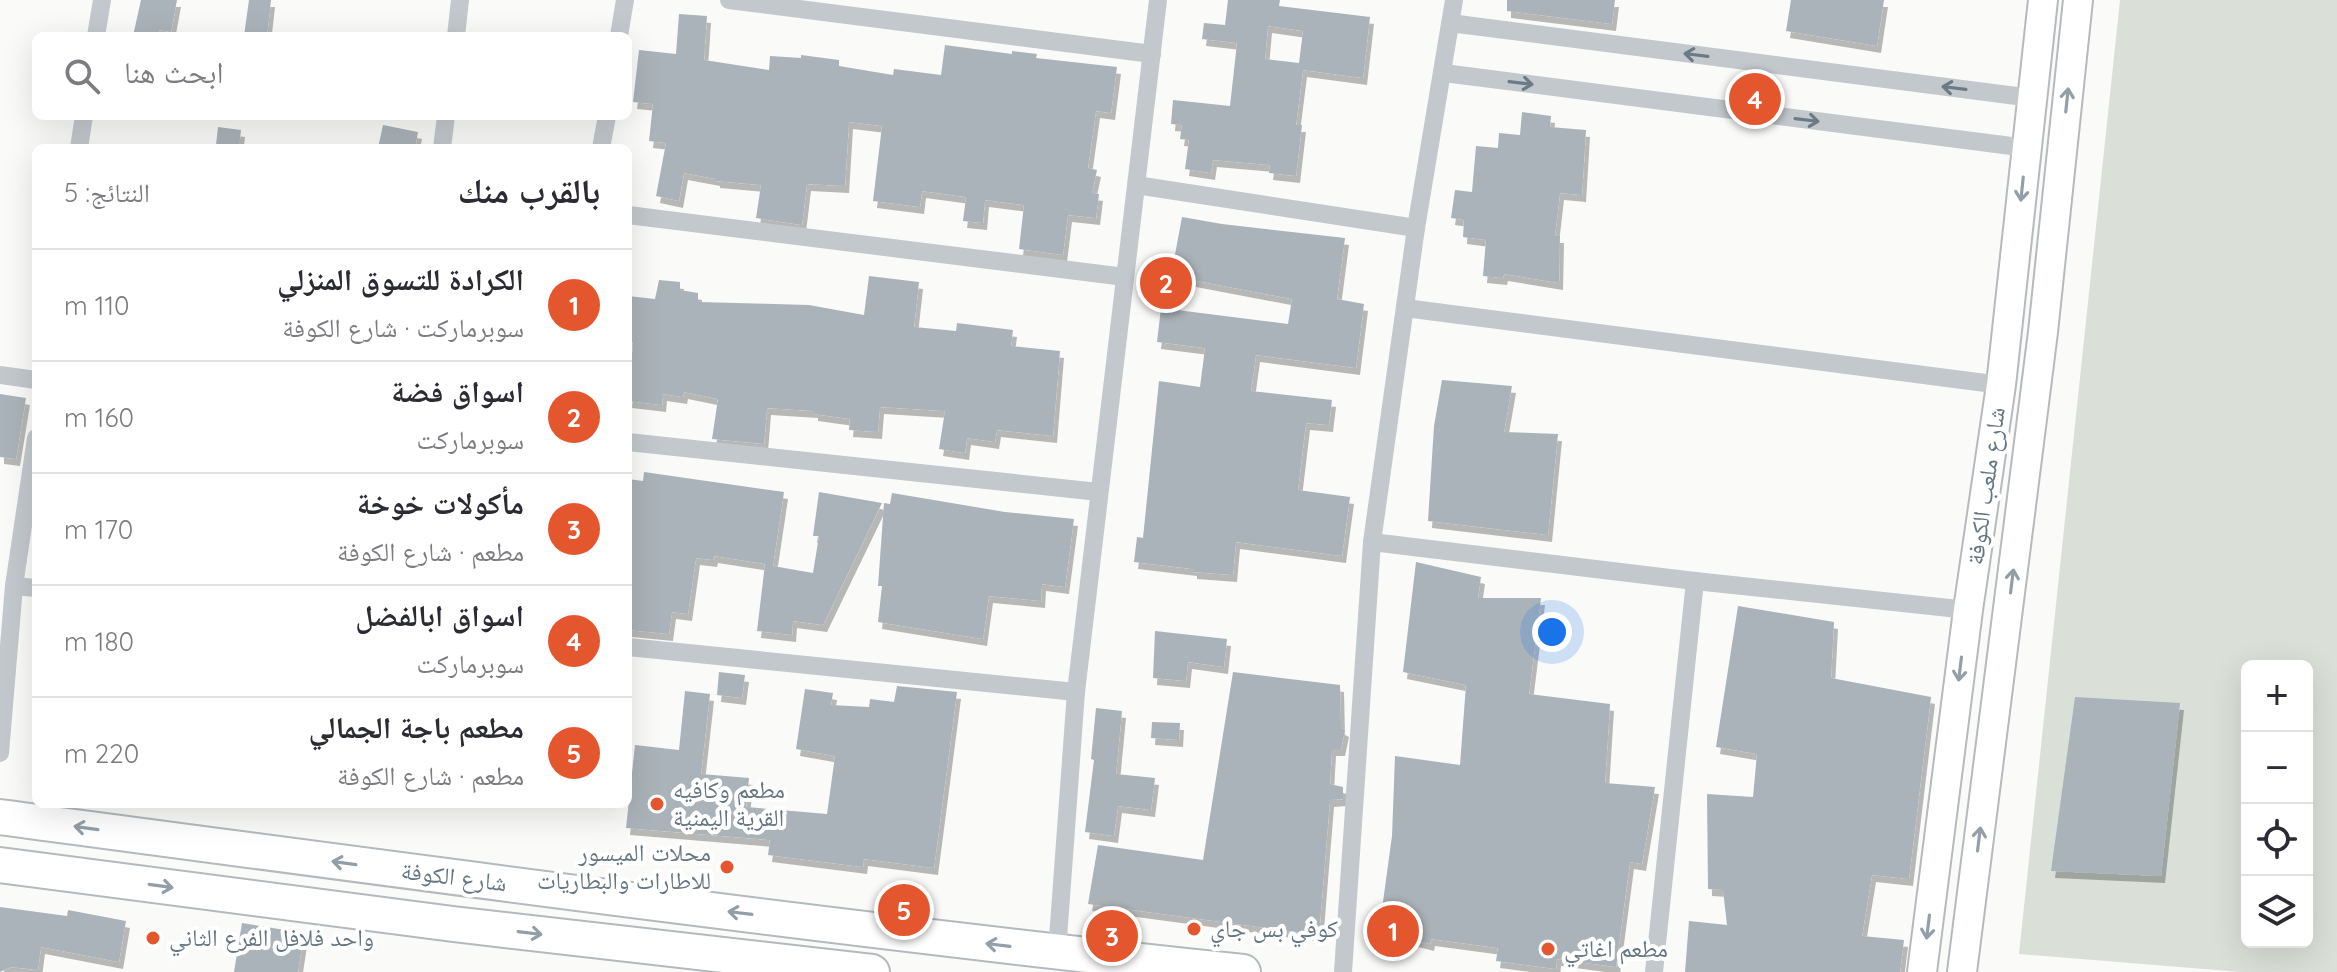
<!DOCTYPE html>
<html lang="ar">
<meta charset="utf-8">
<style>
body{margin:0;font-family:Quicksand,"Noto Naskh Arabic",sans-serif;background:#f7f7f7;color:#2b2b33;direction:rtl}
.controls{position:absolute;right:24px;bottom:24px;display:grid;overflow:hidden;border-radius:12px;box-shadow:0 8px 32px #0002}
.controls button{width:72px;height:72px;display:grid;place-items:center;padding:0;border:0;border-bottom:2px solid #e1e1e2;background:#fff;color:#2b2b33;font:40px sans-serif}
.you{position:absolute;left:1552px;top:632px;width:28px;height:28px;margin:-20px;border:6px solid #fff;border-radius:50%;background:#1a73e8;box-shadow:0 0 0 12px #1a73e833}
.badge{display:grid;place-items:center;width:52px;height:52px;border-radius:50%;background:#e4572e;color:#fff;font-size:26px;font-weight:700}
.pin{position:absolute;translate:-50% -50%;border:4px solid #fff;box-shadow:0 2px 8px #0006}
.list{margin:0;padding:0;list-style:none}
h2{display:flex;justify-content:space-between;align-items:center;height:104px;margin:0;padding:0 32px;font-size:34px}
h2 small{font-size:26px;font-weight:400;color:#7c7c81}
.list li{display:grid;grid-template-columns:52px 1fr auto;gap:24px;align-items:center;box-sizing:border-box;height:112px;padding:0 32px;border-top:2px solid #e1e1e2}
.list b{display:block;font-size:30px;white-space:nowrap}
.list p{margin:0;font-size:26px;white-space:nowrap;color:#7c7c81}
.list em{font-size:26px;font-style:normal;color:#7c7c81}
.icon{flex:none;width:44px;height:44px;fill:none;stroke:currentColor;stroke-width:2;stroke-linecap:round;stroke-linejoin:round}
.map{position:relative;flex:none;width:2337px;height:972px;overflow:hidden;direction:ltr}
.search{position:absolute;background:#fff;box-shadow:0 8px 32px #0002;left:32px;top:32px;width:600px;height:88px;display:flex;align-items:center;gap:20px;box-sizing:border-box;padding:0 28px;border-radius:12px;color:#7c7c81;font-size:30px}
.panel{position:absolute;background:#fff;box-shadow:0 8px 32px #0002;left:32px;top:144px;width:600px;height:664px;border-radius:12px;direction:rtl}
.map>svg:first-child{display:block}
.green{fill:#dadfd7;fill-rule:evenodd}
.building{fill:#aab3b9;fill-rule:evenodd;filter:url(#shadow)}
.lines{fill:none;stroke-linecap:round;stroke-linejoin:round}
.primary-casing{stroke:#b5babe;stroke-width:32}
.highway-casing{stroke:#b4b9bd;stroke-width:38}
.street{stroke:#c3c8cc;stroke-width:18}
.primary{stroke:#fff;stroke-width:28}
.highway{stroke:#fff;stroke-width:34}
.oneway{stroke:#6a7a87}
.oneway2{stroke:#939fa8}
.poi-dot{fill:#e4572e;stroke:#fff;stroke-width:3}
.labels{text-anchor:middle;stroke-width:8;stroke-linejoin:round;paint-order:stroke}
.street-label{font-size:24px;fill:#657683;stroke:#fff}
.poi-label{font-size:24px;fill:#657683;stroke:#fff;text-anchor:start}
</style>
<div class="map">
<svg width="2337" height="972" viewBox="0 0 2337 972">
<defs>
<filter id="shadow"><feDropShadow dx="4" dy="7" stdDeviation="0" flood-color="#0004"/></filter>
</defs>
<rect width="100%" height="100%" fill="#fafaf8"/>
<!-- green -->
<path class="green" d="M2120 0H2337V972H2241L2019 954ZM2247 666H2307V942H2247Z"/>
<!-- building -->
<g class="building">
<polygon points="141,0 177,0 171,32 159,30 158,36 133,36"/>
<polygon points="249,0 271,0 267,36 244,36"/>
<path d="M1228 0H1280L1279 6 1370 17 1363 78 1303 70 1296 125H1302L1296 176 1269 173 1270 165 1213 160 1211 173 1185 169 1189 140 1180 139 1182 125 1171 124 1173 100 1230 106 1237 43 1202 39 1204 23 1225 25ZM1268 26 1303 31 1299 63 1265 59Z"/>
<polygon points="1507,0 1615,0 1612,24 1507,11"/>
<polygon points="1791,0 1884,0 1877,46 1786,31"/>
<polygon points="679,14 707,16 704,60 769,70 770,56 801,58 801,55 839,60 839,66 893,75 894,69 941,75 945,45 1012,54 1012,51 1037,54 1036,58 1117,67 1111,113 1096,111 1088,168 1097,170 1092,193 1099,194 1096,218 1068,215 1063,255 1019,249 1024,205 985,200 983,223 963,221 966,197 922,191 920,207 873,201 882,126 849,122 845,186 807,184 802,225 756,218 761,185 716,181 716,179 684,173 679,201 656,196 666,143 649,141 653,104 633,102 639,50 676,54"/>
<polygon points="1522,112 1551,116 1550,127 1586,130 1582,195 1560,193 1555,236 1560,236 1559,283 1504,274 1503,278 1483,276 1486,240 1463,237 1464,220 1451,218 1455,190 1472,192 1476,146 1498,148 1499,133 1520,135"/>
<polygon points="383,125 418,132 415,148 378,148"/>
<polygon points="218,127 241,130 239,148 216,145"/>
<polygon points="1182,217 1222,224 1345,238 1337,299 1364,304 1356,368 1256,355 1251,391 1332,400 1329,425 1306,423 1298,490 1350,497 1342,556 1236,542 1233,575 1193,572 1193,569 1134,562 1137,537 1143,538 1159,381 1200,387 1205,348 1157,342 1161,308 1288,324 1292,299 1171,276"/>
<polygon points="869,276 919,282 914,327 956,331 957,323 1013,330 1011,346 1060,351 1053,436 997,430 995,442 967,438 965,453 939,449 945,411 880,407 878,432 849,430 850,419 814,414 814,411 767,408 764,444 712,439 718,399 684,392 683,397 663,394 662,405 628,401 633,342 628,342 628,296 655,299 659,280 680,282 680,290 698,293 698,302 809,305 864,315"/>
<polygon points="1442,380 1512,386 1504,432 1558,434 1548,535 1428,521 1434,426"/>
<polygon points="0,394 26,398 16,459 0,457"/>
<polygon points="644,472 784,492 773,566 813,573 819,536 813,536 819,492 882,503 823,625 793,621 792,635 757,631 765,564 714,556 713,560 696,558 688,614 672,612 669,634 628,630 628,479 643,481"/>
<polygon points="892,493 1005,512 1074,519 1065,587 1042,584 1041,601 989,596 983,639 878,622 882,586 878,586 884,503 890,504"/>
<polygon points="1416,562 1481,577 1478,598 1541,598 1529,694 1610,704 1605,783 1655,787 1642,864 1630,862 1616,967 1557,959 1556,969 1496,961 1498,948 1431,939 1430,944 1379,931 1392,836 1395,756 1460,765 1466,685 1403,672"/>
<polygon points="1738,606 1834,622 1831,678 1931,697 1909,879 1872,875 1862,936 1904,940 1900,972 1685,972 1689,921 1727,925 1723,890 1708,889 1707,794 1753,797 1757,754 1716,747"/>
<polygon points="1155,631 1227,639 1224,667 1188,662 1186,681 1153,678"/>
<polygon points="719,672 745,675 742,698 717,695"/>
<polygon points="1233,672 1340,685 1341,728 1345,730 1341,749 1332,749 1330,784 1343,787 1343,799 1330,800 1319,935 1088,904 1098,845 1203,860"/>
<polygon points="897,686 957,692 934,868 864,859 863,867 768,855 770,840 626,828 635,745 679,750 685,691 710,694 701,774 749,778 746,807 827,814 835,756 796,749 805,689 833,693 831,705 869,707 870,699 894,702"/>
<polygon points="2075,697 2180,703 2161,876 2051,871"/>
<polygon points="1096,708 1122,711 1116,774 1155,778 1151,810 1118,806 1114,836 1085,832 1094,760 1091,759"/>
<polygon points="1152,722 1180,723 1179,740 1151,738"/>
<polygon points="0,907 67,916 68,910 126,921 119,962 41,947 38,970 11,967 0,972"/>
<polygon points="242,923 304,933 298,972 234,972"/>
</g>
<g class="lines">
<!-- primary casing -->
<g class="primary-casing">
<g id="primary">
<polyline points="1922,972 1968,610 2001,385 2043,0"/>
<polyline points="1962,972 2043,332 2078,0"/>
</g>
</g>
<!-- highway casing -->
<g class="highway-casing">
<g id="highway">
<path d="M0 817C414 872 828 928 1243 972"/>
<polyline points="0,865 453,924 872,972"/>
</g>
</g>
<!-- street -->
<g class="street">
<polyline points="729,0 1152,54"/>
<polyline points="1450,23 2032,98"/>
<polyline points="96,36 102,0"/>
<polyline points="456,36 460,0"/>
<polyline points="619,36 625,0"/>
<polyline points="1444,73 2027,148"/>
<polyline points="79,148 84,116"/>
<polyline points="442,148 446,116"/>
<polyline points="601,148 607,116"/>
<polyline points="1136,185 1416,228"/>
<polyline points="628,215 1125,277"/>
<polyline points="1405,308 2001,385"/>
<polyline points="0,375 36,380"/>
<polyline points="628,442 1099,492"/>
<polyline points="1372,542 1695,581 1968,610"/>
<polyline points="14,586 36,588"/>
<polyline points="628,647 1076,692"/>
<polyline points="0,753 14,586 36,438"/>
<polyline points="1057,952 1076,692 1158,0"/>
<polyline points="1343,972 1372,542 1416,228 1454,0"/>
<polyline points="1654,972 1695,581"/>
</g>
<!-- primary -->
<use href="#primary" class="primary"/>
<!-- highway -->
<use href="#highway" class="highway"/>
</g>
<!-- one-way arrows -->
<defs><path id="oneway-shaft" d="M-6 0H5M1.5-3L5.5 0L1.5 3" fill="none" stroke-width="1.6" stroke-linecap="round" stroke-linejoin="round" transform="scale(2)"/></defs>
<g class="oneway">
<use href="#oneway-shaft" transform="translate(1696 55) rotate(-173)"/>
<use href="#oneway-shaft" transform="translate(1521 83) rotate(7)"/>
<use href="#oneway-shaft" transform="translate(1954 88) rotate(-173)"/>
<use href="#oneway-shaft" transform="translate(1807 120) rotate(7)"/>
</g>
<g class="oneway2">
<use href="#oneway-shaft" transform="translate(2067 100) rotate(-84)"/>
<use href="#oneway-shaft" transform="translate(2022 189) rotate(96)"/>
<use href="#oneway-shaft" transform="translate(2012 581) rotate(-83)"/>
<use href="#oneway-shaft" transform="translate(1960 669) rotate(97)"/>
<use href="#oneway-shaft" transform="translate(86 828) rotate(-172)"/>
<use href="#oneway-shaft" transform="translate(1979 839) rotate(-83)"/>
<use href="#oneway-shaft" transform="translate(344 863) rotate(-172)"/>
<use href="#oneway-shaft" transform="translate(161 886) rotate(8)"/>
<use href="#oneway-shaft" transform="translate(740 913) rotate(-173)"/>
<use href="#oneway-shaft" transform="translate(1928 927) rotate(97)"/>
<use href="#oneway-shaft" transform="translate(530 933) rotate(7)"/>
<use href="#oneway-shaft" transform="translate(998 945) rotate(-173)"/>
</g>
<!-- markers -->
<g class="poi-dot">
<circle cx="657" cy="804" r="8"/>
<circle cx="727" cy="867" r="8"/>
<circle cx="1194" cy="929" r="8"/>
<circle cx="153" cy="938" r="8"/>
<circle cx="1548" cy="949" r="8"/>
</g>
<g class="labels">
<!-- street labels -->
<g class="street-label">
<text transform="translate(1986 486) rotate(-82)" y="8">شارع ملعب الكوفة</text>
<text transform="translate(454 877) rotate(7)" y="8">شارع الكوفة</text>
</g>
<!-- poi labels -->
<g class="poi-label">
<text x="673" y="798">مطعم وكافيه<tspan x="673" dy="28">القرية اليمنية</tspan></text>
<text x="711" y="861" text-anchor="end">محلات الميسور<tspan x="711" dy="28">للاطارات والبطاريات</tspan></text>
<text x="1210" y="937">كوفي بس جاي</text>
<text x="169" y="946">واحد فلافل الفرع الثاني</text>
<text x="1564" y="957">مطعم اغاتي</text>
</g>
</g>
</svg>
<div class="controls">
<button>+</button>
<button>−</button>
<button><svg class="icon" aria-label="locate" viewBox="0 0 24 24"><circle cx="12" cy="12" r="6"/><path d="M12 2v4M12 18v4M2 12h4M18 12h4"/></svg></button>
<button><svg class="icon" aria-label="layers" viewBox="0 0 24 24"><path d="M12 4l9 5-9 5-9-5zM3 14l9 5 9-5"/></svg></button>
</div>
<div class="you"></div>
<div class="pin badge" style="left:1393px;top:931px">1</div>
<div class="pin badge" style="left:1166px;top:283px">2</div>
<div class="pin badge" style="left:1112px;top:936px">3</div>
<div class="pin badge" style="left:1755px;top:99px">4</div>
<div class="pin badge" style="left:904px;top:910px">5</div>
<div class="search"><svg class="icon" aria-label="search" viewBox="0 0 24 24"><circle cx="10" cy="10" r="6"/><path d="M15 15l6 6"/></svg>ابحث هنا</div>
<section class="panel">
<h2>بالقرب منك<small>النتائج: 5</small></h2>
<ul class="list">
<li><span class="badge">1</span><div><b>الكرادة للتسوق المنزلي</b><p>سوبرماركت · شارع الكوفة</p></div><em>110 m</em></li>
<li><span class="badge">2</span><div><b>اسواق فضة</b><p>سوبرماركت</p></div><em>160 m</em></li>
<li><span class="badge">3</span><div><b>مأكولات خوخة</b><p>مطعم · شارع الكوفة</p></div><em>170 m</em></li>
<li><span class="badge">4</span><div><b>اسواق ابالفضل</b><p>سوبرماركت</p></div><em>180 m</em></li>
<li><span class="badge">5</span><div><b>مطعم باجة الجمالي</b><p>مطعم · شارع الكوفة</p></div><em>220 m</em></li>
</ul>
</section>
</div>
